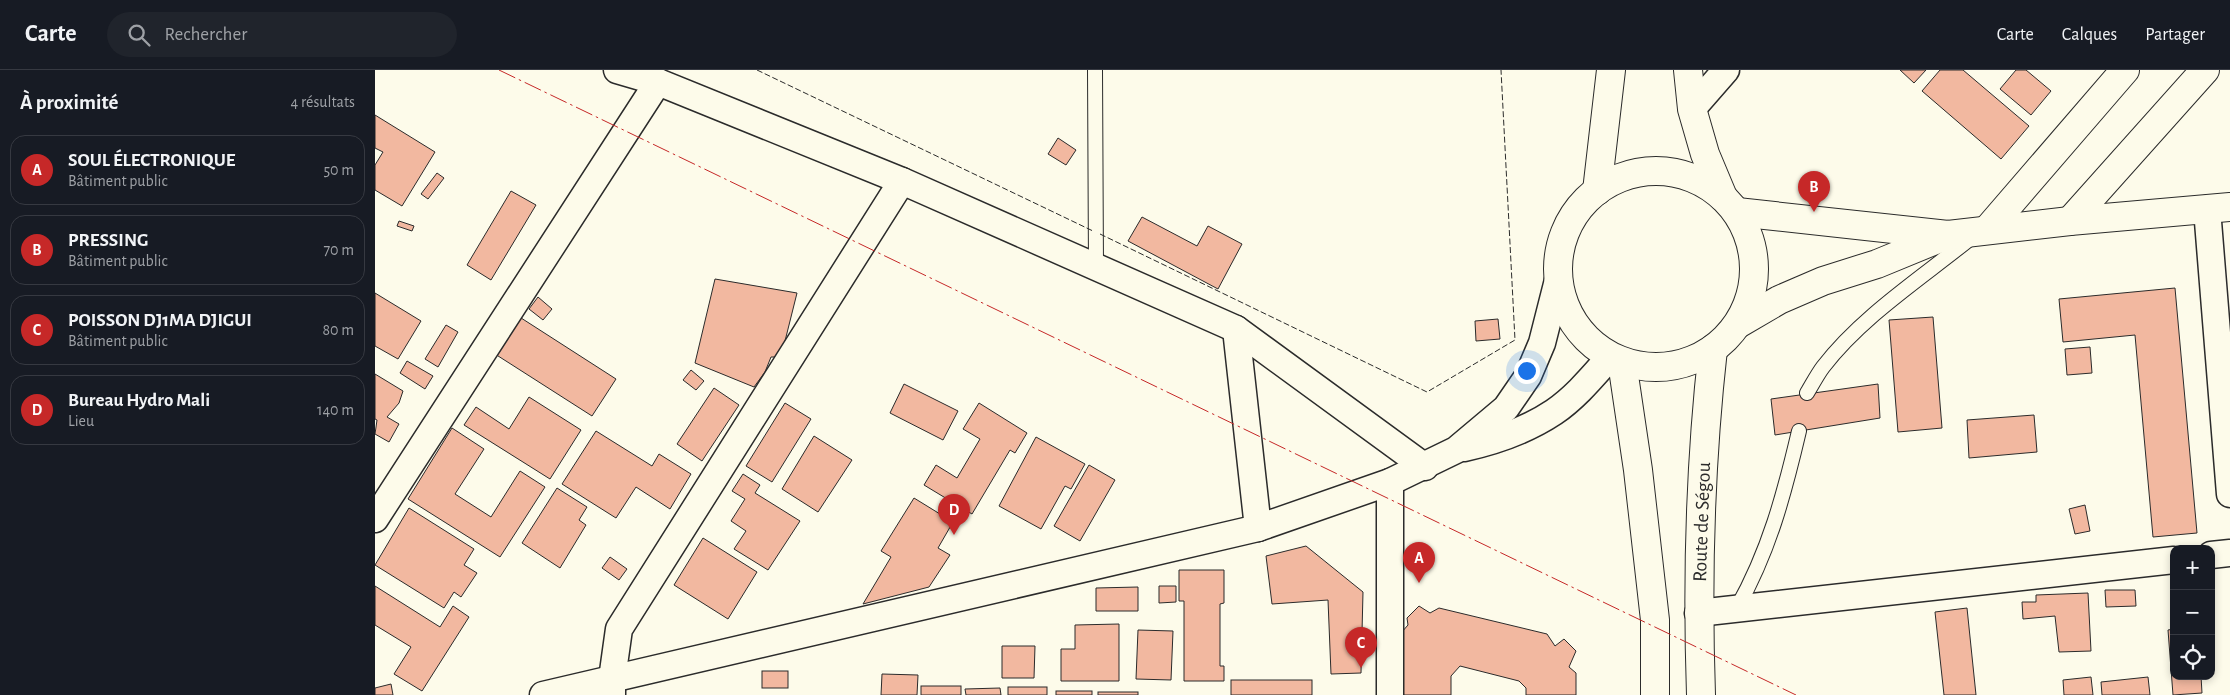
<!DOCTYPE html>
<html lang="fr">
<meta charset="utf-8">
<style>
body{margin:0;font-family:"Alegreya Sans",sans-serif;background:#20242c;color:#f1f3f6}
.controls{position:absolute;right:15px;bottom:15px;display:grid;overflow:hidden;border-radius:10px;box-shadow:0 2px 8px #0003}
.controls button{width:45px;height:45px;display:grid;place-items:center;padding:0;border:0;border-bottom:1px solid #363941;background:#171b24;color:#f1f3f6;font:25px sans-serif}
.you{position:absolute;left:1151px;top:300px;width:18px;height:18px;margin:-12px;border:4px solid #fff;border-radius:50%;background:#1a73e8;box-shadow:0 0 0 8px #1a73e833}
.badge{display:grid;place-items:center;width:32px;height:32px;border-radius:50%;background:#c62828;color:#fff;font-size:16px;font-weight:700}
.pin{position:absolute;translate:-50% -41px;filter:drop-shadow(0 1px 2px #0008)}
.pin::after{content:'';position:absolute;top:26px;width:18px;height:15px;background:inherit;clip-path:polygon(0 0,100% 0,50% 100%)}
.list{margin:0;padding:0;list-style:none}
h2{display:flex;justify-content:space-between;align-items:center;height:65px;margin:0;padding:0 20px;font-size:21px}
h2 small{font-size:16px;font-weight:400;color:#9ea1a6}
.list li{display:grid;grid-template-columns:32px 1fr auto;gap:15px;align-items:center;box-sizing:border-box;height:70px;margin:0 10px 10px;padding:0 10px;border:1px solid #363941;border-radius:15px}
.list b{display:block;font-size:19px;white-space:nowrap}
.list p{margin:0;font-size:16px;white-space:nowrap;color:#9ea1a6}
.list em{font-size:16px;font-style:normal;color:#9ea1a6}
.icon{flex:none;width:28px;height:28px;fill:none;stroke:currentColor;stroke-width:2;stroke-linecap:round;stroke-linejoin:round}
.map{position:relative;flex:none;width:1855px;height:625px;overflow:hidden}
header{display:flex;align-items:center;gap:30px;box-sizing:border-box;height:70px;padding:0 25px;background:#171b24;border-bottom:1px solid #363941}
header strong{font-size:24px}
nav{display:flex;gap:28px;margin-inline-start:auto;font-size:18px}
.search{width:350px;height:45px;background:#20242c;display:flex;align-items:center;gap:12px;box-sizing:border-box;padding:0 18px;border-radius:28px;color:#9ea1a6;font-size:19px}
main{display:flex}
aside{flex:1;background:#171b24}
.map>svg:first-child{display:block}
.building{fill:#f2b8a0;stroke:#2b2b2b}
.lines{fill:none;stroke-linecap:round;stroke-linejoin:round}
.service-casing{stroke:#2b2b2b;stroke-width:16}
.minor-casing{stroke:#2b2b2b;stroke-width:29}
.secondary-casing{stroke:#2b2b2b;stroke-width:30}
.trunk-casing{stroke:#2b2b2b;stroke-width:30}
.service{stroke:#fdfbea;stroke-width:14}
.minor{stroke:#fdfbea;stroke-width:26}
.secondary{stroke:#fdfbea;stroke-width:28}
.trunk{stroke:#fdfbea;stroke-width:28}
.fence{stroke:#2b2b2b;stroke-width:1;stroke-dasharray:6 2.5;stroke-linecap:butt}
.power{stroke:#c62828;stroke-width:1;stroke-dasharray:18 4 2.5 4;stroke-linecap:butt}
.labels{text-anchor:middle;stroke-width:4;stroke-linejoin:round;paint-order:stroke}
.street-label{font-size:20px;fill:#2b2b2b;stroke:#fdfbea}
</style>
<header>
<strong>Carte</strong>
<div class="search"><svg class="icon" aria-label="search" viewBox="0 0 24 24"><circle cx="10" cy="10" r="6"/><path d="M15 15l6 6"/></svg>Rechercher</div>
<nav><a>Carte</a><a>Calques</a><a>Partager</a></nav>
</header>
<main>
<aside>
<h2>À proximité<small>4 résultats</small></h2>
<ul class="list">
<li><span class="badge">A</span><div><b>SOUL ÉLECTRONIQUE</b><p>Bâtiment public</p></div><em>50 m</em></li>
<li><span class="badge">B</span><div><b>PRESSING</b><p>Bâtiment public</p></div><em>70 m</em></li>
<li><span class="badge">C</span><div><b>POISSON DJ1MA DJIGUI</b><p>Bâtiment public</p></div><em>80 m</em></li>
<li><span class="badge">D</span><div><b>Bureau Hydro Mali</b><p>Lieu</p></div><em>140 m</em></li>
</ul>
</aside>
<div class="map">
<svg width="1855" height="625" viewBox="0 0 1855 625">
<rect width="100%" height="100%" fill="#fdfbea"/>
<!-- building -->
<g class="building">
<polygon points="1525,0 1551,0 1539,13"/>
<polygon points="1565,0 1588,0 1654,56 1626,89 1547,21"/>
<polygon points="1641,0 1651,0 1676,21 1656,45 1625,19"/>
<polygon points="0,45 60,82 27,136 0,120 0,95 8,82 0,78"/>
<polygon points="683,68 701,80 691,95 673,84"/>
<polygon points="62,103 69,108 53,129 46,124"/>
<polygon points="136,121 161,135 116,210 92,195"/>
<polygon points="767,147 822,176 833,156 867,174 843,219 753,171"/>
<polygon points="24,151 39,156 37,161 22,156"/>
<polygon points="340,209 422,223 406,287 396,287 390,302 379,317 320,293"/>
<polygon points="1800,218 1822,463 1778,467 1760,265 1688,272 1684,229"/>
<polygon points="0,223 46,251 23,289 0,276"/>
<polygon points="163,227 177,239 168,250 154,239"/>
<polygon points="143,246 241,309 217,346 120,284"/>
<polygon points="1558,247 1567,358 1523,362 1514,250"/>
<polygon points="1123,249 1125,269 1101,271 1100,251"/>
<polygon points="71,255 83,262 63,297 50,289"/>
<polygon points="1715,277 1717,303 1692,305 1690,279"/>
<polygon points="32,291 58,306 50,319 25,303"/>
<polygon points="316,300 329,311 321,320 308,310"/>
<polygon points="0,304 28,321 24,333 12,347 24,354 14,372 0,364 2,350 0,349"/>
<polygon points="529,314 583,341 568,370 515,343"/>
<polygon points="1503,314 1505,348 1400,365 1396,329"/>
<polygon points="339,318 364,335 327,391 302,374"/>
<polygon points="154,327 206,360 175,409 89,355 101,337 134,359"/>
<polygon points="410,333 436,349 397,412 371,396"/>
<polygon points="604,333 652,363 640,383 635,380 597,444 549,415 561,395 582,408 605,369 588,359"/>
<polygon points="1659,345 1662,382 1594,388 1592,350"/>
<polygon points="77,358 109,379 80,424 116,447 145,401 170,417 125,487 33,429"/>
<polygon points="221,361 277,396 284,384 316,404 295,439 261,417 241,448 187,414"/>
<polygon points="439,366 477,390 443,442 407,419"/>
<polygon points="661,367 710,394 696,419 690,416 666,459 624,436"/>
<polygon points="714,395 740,410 705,471 679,456"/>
<polygon points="368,404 385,415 380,423 425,451 393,500 359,479 371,461 356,451 370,429 357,421"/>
<polygon points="182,418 212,437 204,450 211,455 185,498 147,473"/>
<polygon points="539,428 578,452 563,478 575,485 554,517 488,534 516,487 506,481"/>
<polygon points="1710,435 1715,461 1700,464 1694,439"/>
<polygon points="34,438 99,479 89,495 102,503 86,527 79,522 69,538 0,495"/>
<polygon points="328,468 382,502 353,549 299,515"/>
<polygon points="931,476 988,522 986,603 956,604 953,530 897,534 891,486"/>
<polygon points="235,487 252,499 244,510 227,498"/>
<polygon points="804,500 849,500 849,533 845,534 845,596 849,596 849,611 809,611 809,531 804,531"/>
<polygon points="0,516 65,557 78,536 94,547 47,621 19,604 36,577 0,555"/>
<polygon points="784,516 801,516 801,532 784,533"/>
<polygon points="763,517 763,541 721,541 721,518"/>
<polygon points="1730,520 1760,520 1761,536 1731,537"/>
<polygon points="1713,523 1716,581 1684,582 1680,546 1648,549 1647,532 1661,532 1661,525"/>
<polygon points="1044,536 1055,543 1064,538 1172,564 1180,576 1189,569 1201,581 1194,597 1201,603 1201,625 1151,625 1151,618 1144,611 1085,596 1076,606 1076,625 1026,625 1026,563 1033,555 1032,548"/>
<polygon points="1592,538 1601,625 1569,625 1560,542"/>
<polygon points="744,554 744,611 686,611 686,579 700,579 700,555"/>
<polygon points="1799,559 1799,606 1826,606 1827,623 1798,625 1793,560"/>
<polygon points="763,560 798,561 796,610 761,609"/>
<polygon points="627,576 660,576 659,608 627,608"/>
<rect x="387" y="601" width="26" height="17"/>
<polygon points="507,604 543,605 542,625 506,625"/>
<polygon points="1716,607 1718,625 1689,625 1688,610"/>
<polygon points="1773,607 1775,625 1727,625 1726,612"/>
<rect x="856" y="610" width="81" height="15"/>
<polygon points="16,614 18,625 0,625 0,618"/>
<rect x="546" y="616" width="40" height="9"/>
<rect x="633" y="617" width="39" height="8"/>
<polygon points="625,618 626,625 591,625 590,619"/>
<rect x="681" y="621" width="36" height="4"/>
<rect x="723" y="622" width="40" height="3"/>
</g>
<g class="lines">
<!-- service casing -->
<g class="service-casing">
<g id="service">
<polyline points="720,0 721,197"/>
<path d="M1432 323C1437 315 1442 305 1448 297 1487 246 1548 207 1597 167"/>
<path d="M1362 538C1394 481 1409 425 1424 361"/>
</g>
</g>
<!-- minor casing -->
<g class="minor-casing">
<g id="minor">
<polyline points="242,0 283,12 527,111 861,259 1050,397"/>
<polyline points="1317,39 1351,0"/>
<polyline points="1832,139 1855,424"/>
<polyline points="861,259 883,458"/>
<path d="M1089 378C1121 371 1152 360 1179 342 1201 327 1218 306 1235 287"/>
<polyline points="0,449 283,12"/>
<polyline points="1836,485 1855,483"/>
<polyline points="1323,543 1799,490"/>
<polyline points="237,624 237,609 244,559 527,111"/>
<polyline points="168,625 883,458 1015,412 1081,380 1131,338 1153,306 1167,273 1183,210"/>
<polyline points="1015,625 1015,412"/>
</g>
</g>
<!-- secondary casing -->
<g class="secondary-casing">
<g id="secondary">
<polyline points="1362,142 1573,165 1695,151 1855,137"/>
<polyline points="1695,151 1830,0"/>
<polyline points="1612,160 1750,0"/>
<polyline points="1363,254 1404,230 1448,211 1502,194 1570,166"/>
</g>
</g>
<!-- trunk casing -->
<g class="trunk-casing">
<g id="trunk">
<polyline points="1313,0 1317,39 1330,84 1348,127"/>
<circle cx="1281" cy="199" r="98"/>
<polyline points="1222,121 1236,0"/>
<polyline points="1247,292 1263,400 1280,550 1280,625"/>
<path d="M1326 625C1322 510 1325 394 1338 279"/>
</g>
</g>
<!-- service -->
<use href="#service" class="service"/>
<!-- minor -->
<use href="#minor" class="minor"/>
<!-- secondary -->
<use href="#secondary" class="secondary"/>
<!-- trunk -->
<use href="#trunk" class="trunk"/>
<!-- fence -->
<g class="fence">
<polyline points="382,0 718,161"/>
<polyline points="725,164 1052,322 1140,270 1126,0"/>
</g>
<!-- power -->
<polyline class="power" points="124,0 1421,625"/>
</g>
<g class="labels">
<!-- street labels -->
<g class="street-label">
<text transform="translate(1326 452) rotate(-88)" y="7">Route de Ségou</text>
</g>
</g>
</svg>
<div class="controls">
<button>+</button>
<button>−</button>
<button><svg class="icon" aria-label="locate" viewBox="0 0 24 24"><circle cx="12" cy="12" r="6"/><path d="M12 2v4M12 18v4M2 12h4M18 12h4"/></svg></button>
</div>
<div class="you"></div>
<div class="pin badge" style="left:1044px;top:513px">A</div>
<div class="pin badge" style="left:1439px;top:142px">B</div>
<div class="pin badge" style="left:986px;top:598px">C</div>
<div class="pin badge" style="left:579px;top:465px">D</div>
</div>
</main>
